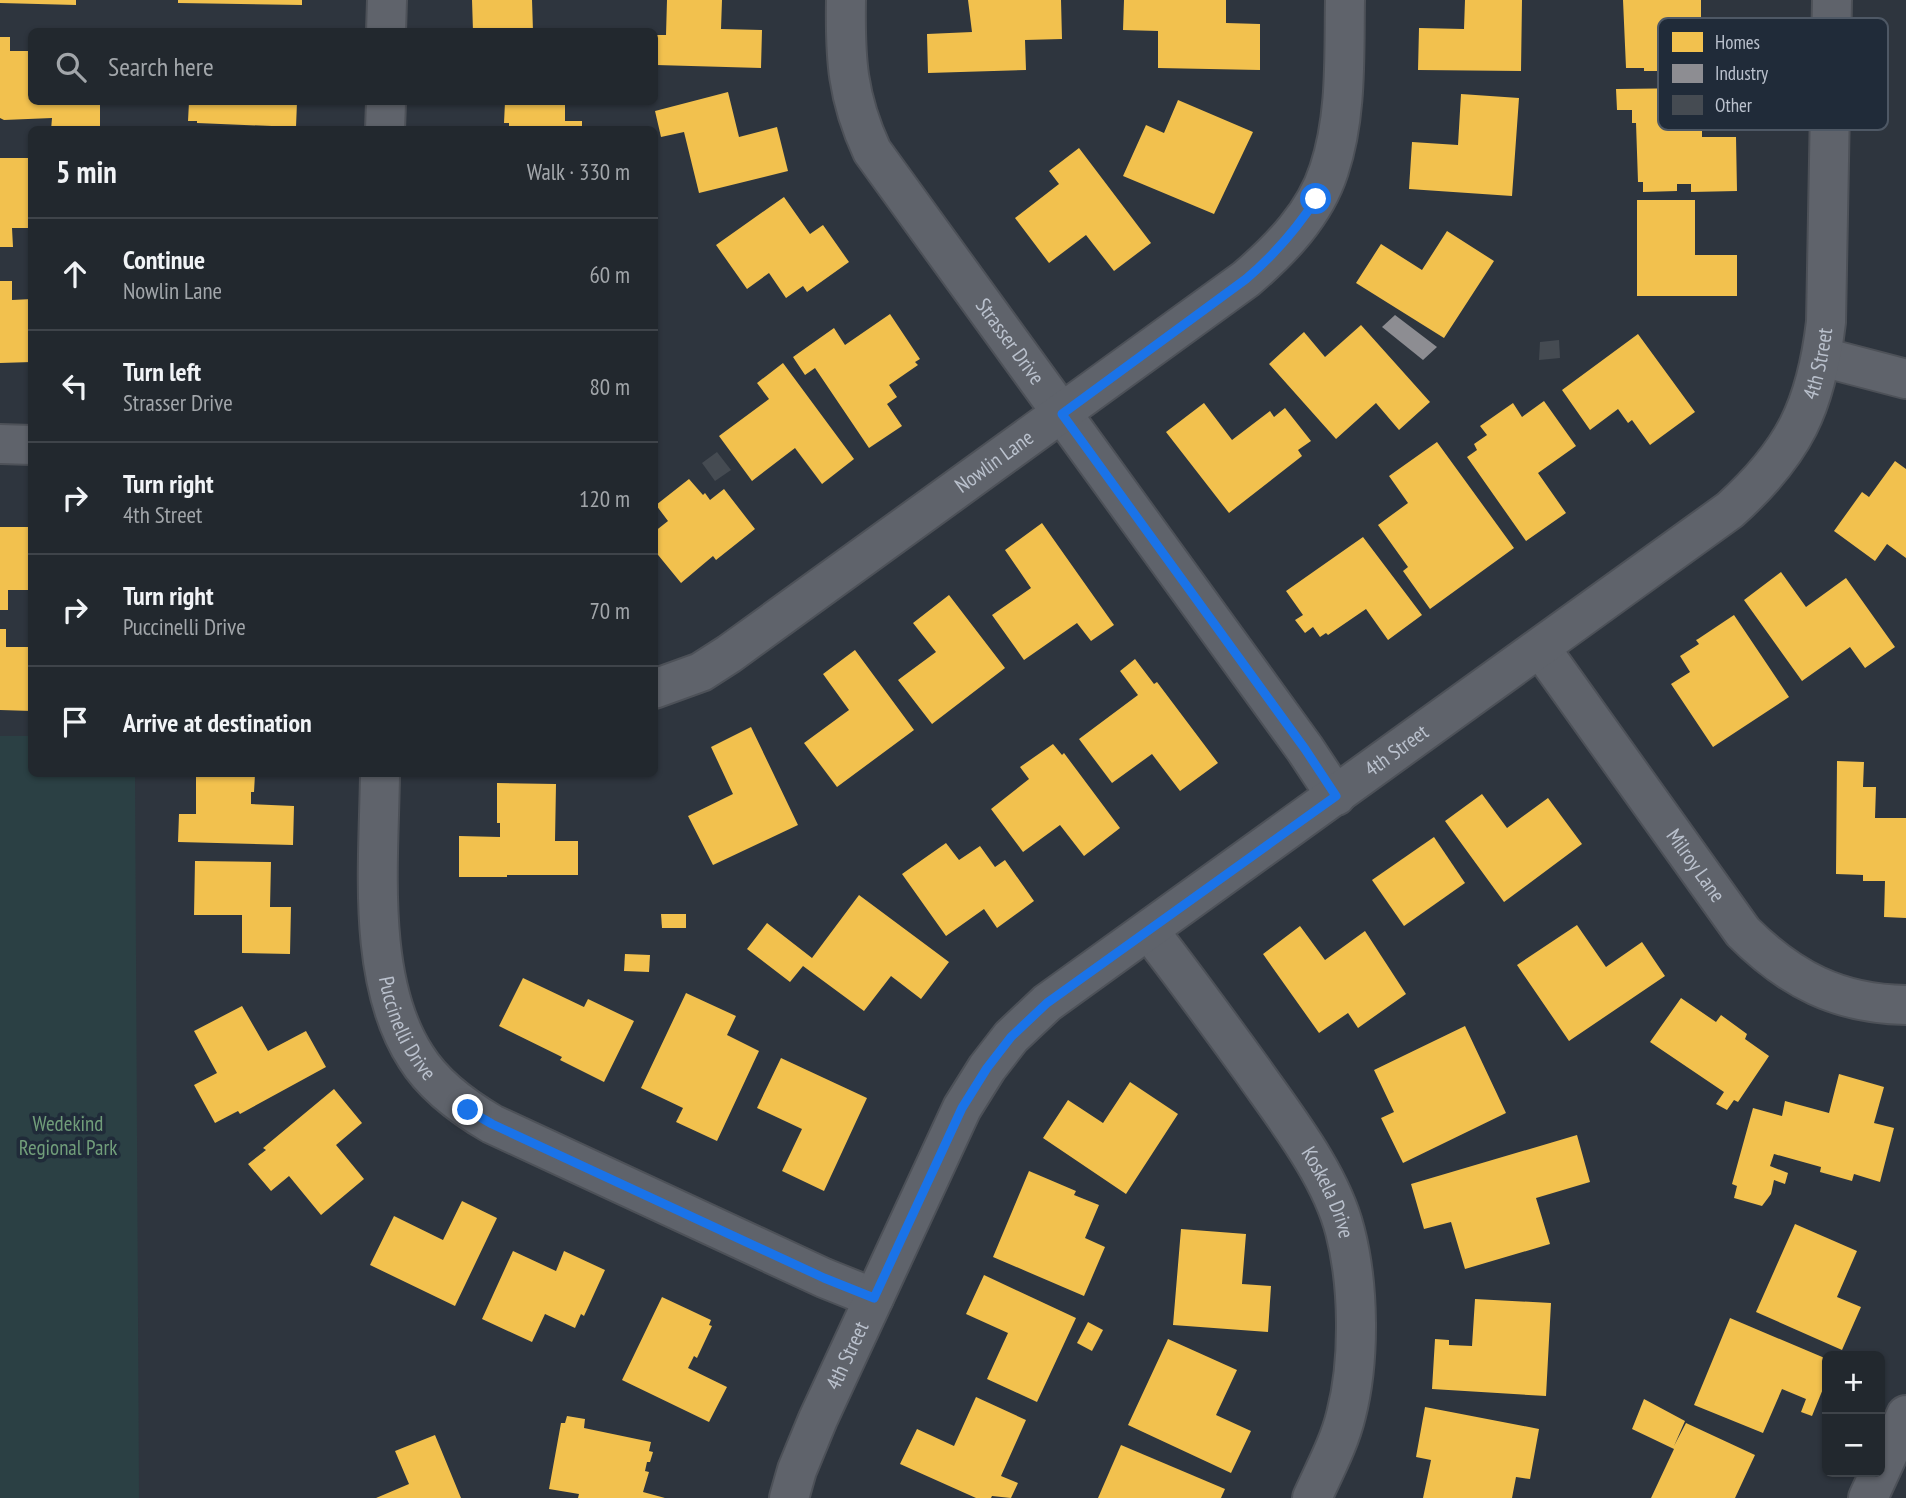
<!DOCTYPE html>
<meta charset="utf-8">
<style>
body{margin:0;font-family:"PT Sans Narrow",sans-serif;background:#2a3036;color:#f1f3f6}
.controls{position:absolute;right:21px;bottom:21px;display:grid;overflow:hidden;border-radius:10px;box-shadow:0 2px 5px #0004}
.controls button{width:63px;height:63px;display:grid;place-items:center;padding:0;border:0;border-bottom:2px solid #3f444a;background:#22282e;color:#f1f3f6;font:35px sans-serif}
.stop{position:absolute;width:21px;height:21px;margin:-16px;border:5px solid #1a73e8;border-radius:50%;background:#fff}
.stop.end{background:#1a73e8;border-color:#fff;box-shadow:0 2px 7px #0008}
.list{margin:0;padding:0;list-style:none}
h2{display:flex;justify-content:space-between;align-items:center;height:91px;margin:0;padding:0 28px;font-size:30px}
h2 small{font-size:23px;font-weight:400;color:#a2a6aa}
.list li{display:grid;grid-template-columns:46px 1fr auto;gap:21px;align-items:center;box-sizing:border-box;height:112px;padding:0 28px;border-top:2px solid #3f444a}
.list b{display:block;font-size:26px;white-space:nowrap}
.list p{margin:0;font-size:23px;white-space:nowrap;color:#a2a6aa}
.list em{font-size:23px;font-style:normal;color:#a2a6aa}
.icon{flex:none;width:38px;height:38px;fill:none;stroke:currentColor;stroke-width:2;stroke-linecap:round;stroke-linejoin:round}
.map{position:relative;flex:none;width:1906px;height:1498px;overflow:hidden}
.search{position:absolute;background:#22282e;box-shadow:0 2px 5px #0004;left:28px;top:28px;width:630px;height:77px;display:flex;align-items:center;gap:18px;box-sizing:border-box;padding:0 24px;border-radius:10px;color:#a2a6aa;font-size:26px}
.panel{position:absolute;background:#22282e;box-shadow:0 2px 5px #0004;left:28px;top:126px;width:630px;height:651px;border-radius:10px}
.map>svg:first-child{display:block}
.green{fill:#2b4044}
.homes{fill:#f2c14e}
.industry{fill:#8d8d92}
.building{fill:#454b52}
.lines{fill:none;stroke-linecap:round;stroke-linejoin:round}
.minor-casing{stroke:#4d5158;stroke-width:42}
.minor{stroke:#5f636b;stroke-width:38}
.route{stroke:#1a73e8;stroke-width:9}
.labels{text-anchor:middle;stroke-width:7;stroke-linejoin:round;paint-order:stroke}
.street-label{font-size:21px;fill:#bac1cd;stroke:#202b39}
.park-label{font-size:21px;fill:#719e7a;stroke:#202b39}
.key{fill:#202b39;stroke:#4e5865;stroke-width:2}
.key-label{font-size:19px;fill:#bac1cd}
</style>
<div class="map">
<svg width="1906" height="1498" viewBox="0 0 1906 1498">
<rect width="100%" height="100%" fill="#2e353e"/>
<!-- green -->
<polygon class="green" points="0,736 31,736 32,774 135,774 139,1498 0,1498"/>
<!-- homes -->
<g class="homes">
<polygon points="0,0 76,0 76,5 0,3"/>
<polygon points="178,0 302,0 302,5 178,3"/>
<polygon points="472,0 532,0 533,32 473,32"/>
<polygon points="667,0 722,0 721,29 762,30 761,68 656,65 657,35 666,35"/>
<polygon points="968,0 1061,0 1062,39 1025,40 1026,70 928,73 927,34 972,32"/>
<polygon points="1124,0 1226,0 1226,23 1260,24 1260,70 1158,68 1158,31 1123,30"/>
<polygon points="1465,0 1522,0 1521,71 1418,70 1419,28 1464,29"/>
<polygon points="1623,0 1701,0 1701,25 1741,25 1741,71 1644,71 1644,68 1626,68"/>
<polygon points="0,37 10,37 10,51 32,51 32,102 100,102 100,130 51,130 52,118 4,120 0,118"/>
<polygon points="1696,88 1696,96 1705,96 1705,115 1702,115 1702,137 1736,137 1737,191 1691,192 1691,184 1677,184 1677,191 1643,192 1643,182 1638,182 1636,123 1632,123 1632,110 1617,110 1616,89"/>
<polygon points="728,92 739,137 777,127 788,171 699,193 684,132 661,137 655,111"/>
<polygon points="1461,94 1519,98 1512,196 1409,189 1412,142 1458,145"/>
<polygon points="1178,100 1253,132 1214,214 1123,176 1146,125 1164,133"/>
<polygon points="189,102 297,102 296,127 197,123 197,121 188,121"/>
<polygon points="505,102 565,102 565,121 582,121 582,130 509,130 509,123 504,123"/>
<polygon points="1079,148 1151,243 1114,271 1086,235 1049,263 1015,218 1059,184 1049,171"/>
<polygon points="0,158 32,158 32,228 12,228 13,247 0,247"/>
<polygon points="784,197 810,234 823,225 849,262 807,292 803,286 786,298 769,273 747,289 716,245"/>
<polygon points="1637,200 1695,200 1695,255 1737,255 1737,296 1637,296"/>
<polygon points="1447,231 1494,261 1444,338 1356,283 1381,244 1422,270"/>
<polygon points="0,281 12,281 12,300 32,299 32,362 0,363"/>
<polygon points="890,314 920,359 915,362 918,365 889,385 897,397 887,404 902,426 869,448 815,368 805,375 793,357 834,328 845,345"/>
<polygon points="1361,325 1430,402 1399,430 1376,403 1336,439 1269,364 1304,332 1325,357"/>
<polygon points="1638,334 1695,412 1650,445 1632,420 1628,423 1618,409 1590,430 1562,390"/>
<polygon points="783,363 854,459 822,484 795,448 752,481 719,436 769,399 757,383"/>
<polygon points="1544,401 1576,446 1538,473 1566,513 1526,541 1467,457 1477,450 1474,444 1487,435 1480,426 1513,403 1522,417"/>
<polygon points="1204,403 1232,440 1270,411 1274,417 1285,408 1311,441 1298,450 1302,456 1229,513 1166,432"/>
<polygon points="1437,442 1514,548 1430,609 1403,571 1408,567 1378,525 1408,503 1389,476"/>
<polygon points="1895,461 1906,469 1906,558 1887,544 1875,561 1834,531 1862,492 1869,497"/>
<polygon points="689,479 703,495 705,493 710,500 724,489 755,529 716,560 713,556 681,583 654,550 654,532 668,521 656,505"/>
<polygon points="29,517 32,517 32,590 8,590 8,610 0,610 0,527 29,527"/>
<polygon points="1042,523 1114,625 1091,641 1077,623 1024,660 992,615 1031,588 1005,550"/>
<polygon points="1363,537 1422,615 1388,640 1366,609 1328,635 1326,633 1320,637 1313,627 1305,633 1295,620 1303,615 1286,591"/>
<polygon points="1781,572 1806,607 1846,578 1895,647 1865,668 1850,647 1802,681 1744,600"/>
<polygon points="949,595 1005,668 932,724 898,680 936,652 913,623"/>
<polygon points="1734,615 1789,697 1713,747 1671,684 1690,672 1680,656 1699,644 1696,640 1698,639"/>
<polygon points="0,629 6,629 6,647 32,647 32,711 0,710"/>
<polygon points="855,650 914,730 837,787 804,743 849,710 823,674"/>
<polygon points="1135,659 1154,684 1157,682 1218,763 1180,791 1152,754 1112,783 1079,739 1138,695 1120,671"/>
<polygon points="751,727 798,825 713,865 688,816 733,794 711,747"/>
<polygon points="1053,744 1062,755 1064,753 1120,828 1084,856 1060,825 1023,852 991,809 1029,779 1020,767"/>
<polygon points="1837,761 1864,762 1863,787 1876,787 1875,818 1906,818 1906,918 1884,917 1885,881 1863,881 1863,875 1836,874"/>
<polygon points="196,774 255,774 254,792 251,792 251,804 294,806 293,845 178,842 179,814 196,814"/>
<polygon points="497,783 556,784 555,841 578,841 578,875 507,875 507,877 459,877 459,836 500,837 500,823 497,823"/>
<polygon points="1482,794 1507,828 1548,798 1582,844 1504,902 1445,821"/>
<polygon points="1434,837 1465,883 1404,926 1372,880"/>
<polygon points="946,843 959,860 980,846 995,867 1005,860 1034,901 997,928 984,909 946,936 902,874"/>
<polygon points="195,861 271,862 270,907 291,907 290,954 242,953 242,915 194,915"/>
<polygon points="859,895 949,962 921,999 891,976 864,1011 803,966 790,982 747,949 767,923 812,958"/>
<polygon points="661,914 686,914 686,928 662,928"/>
<polygon points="1577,925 1606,967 1642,942 1665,976 1569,1041 1517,965"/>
<polygon points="1300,926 1325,960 1365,931 1406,994 1358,1028 1348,1013 1319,1033 1263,954"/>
<polygon points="625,954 650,955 649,972 624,971"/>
<polygon points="523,978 584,1007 588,999 634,1021 604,1082 560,1060 562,1057 499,1026"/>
<polygon points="686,993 736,1016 727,1035 759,1051 717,1141 676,1122 683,1108 641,1088"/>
<polygon points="1681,998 1716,1022 1721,1015 1747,1034 1745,1039 1769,1056 1738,1102 1734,1100 1727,1110 1716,1104 1724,1092 1650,1042"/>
<polygon points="242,1006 268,1051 306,1031 326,1067 240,1114 238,1111 215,1123 194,1085 217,1073 194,1031"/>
<polygon points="1465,1026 1506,1113 1403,1163 1381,1118 1394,1112 1374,1070"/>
<polygon points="781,1058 867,1098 824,1191 782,1171 802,1129 757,1108"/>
<polygon points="1839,1074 1884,1087 1874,1123 1894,1128 1880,1182 1854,1174 1852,1181 1820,1172 1821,1167 1774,1154 1770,1166 1788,1173 1785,1184 1774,1180 1771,1194 1762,1206 1734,1198 1737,1186 1732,1184 1753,1108 1782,1116 1785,1101 1829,1113"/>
<polygon points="1130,1082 1178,1114 1126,1194 1043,1138 1068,1100 1103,1123"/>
<polygon points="334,1089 362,1123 336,1145 364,1179 321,1215 289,1176 271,1191 248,1164 266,1150 263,1148"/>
<polygon points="1577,1135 1590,1182 1536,1198 1550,1244 1465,1269 1451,1222 1424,1229 1411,1184"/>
<polygon points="1029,1171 1076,1191 1074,1195 1099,1205 1085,1238 1105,1247 1084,1296 993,1257"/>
<polygon points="462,1201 497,1218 455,1306 370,1265 394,1216 443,1240"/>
<polygon points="1795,1224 1857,1251 1837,1297 1861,1307 1842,1350 1756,1312"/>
<polygon points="1181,1229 1246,1234 1242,1284 1271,1286 1268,1332 1173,1325"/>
<polygon points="513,1251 556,1271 564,1251 605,1270 584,1316 581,1314 575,1328 545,1314 532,1342 482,1319"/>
<polygon points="984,1275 1076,1318 1037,1402 987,1379 1008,1333 966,1314"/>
<polygon points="662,1297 711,1320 709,1325 712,1326 697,1358 694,1356 688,1368 727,1387 709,1422 622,1380"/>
<polygon points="1475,1299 1551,1303 1546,1396 1432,1389 1435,1339 1449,1340 1449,1345 1472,1346"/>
<polygon points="1730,1318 1827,1359 1827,1379 1812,1416 1801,1412 1806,1399 1782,1389 1763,1433 1694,1405"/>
<polygon points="1088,1322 1103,1330 1092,1351 1077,1343"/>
<polygon points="1168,1339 1237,1370 1216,1415 1251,1431 1231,1473 1128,1425"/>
<polygon points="976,1397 1026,1420 1001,1476 1018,1483 1011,1498 992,1496 991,1498 976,1498 900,1464 917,1429 954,1446"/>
<polygon points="1644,1399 1685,1421 1674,1446 1686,1423 1755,1455 1735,1498 1651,1498 1674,1449 1632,1429"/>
<polygon points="1425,1407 1539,1429 1530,1479 1516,1477 1512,1498 1423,1498 1431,1460 1416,1457"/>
<polygon points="567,1416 585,1419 584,1428 651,1442 649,1451 653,1452 650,1462 647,1462 645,1471 649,1472 643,1492 665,1498 578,1498 579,1494 549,1489 561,1423 565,1423"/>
<polygon points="435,1435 461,1498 376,1498 409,1484 395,1451"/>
<polygon points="1121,1445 1225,1489 1221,1498 1098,1498"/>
</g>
<!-- industry -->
<polygon class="industry" points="1395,315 1437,347 1423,360 1382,327"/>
<!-- building -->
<g class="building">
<polygon points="1559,340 1560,358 1539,360 1540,342"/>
<polygon points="717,452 731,470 715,481 702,463"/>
</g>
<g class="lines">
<!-- minor casing -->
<g class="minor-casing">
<g id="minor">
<path id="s1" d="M846 0C845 58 847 97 872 151L1305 749 1336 796"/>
<polyline points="386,32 387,0"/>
<polyline points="385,130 386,102"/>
<polyline points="1822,357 1906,379"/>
<polyline points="0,444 32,445"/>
<path id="s2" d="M1541 649 1743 932C1790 979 1838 1004 1906 1005"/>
<path id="s3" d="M654 689 701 672 729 654 1246 279C1281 249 1315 214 1329 170 1347 116 1344 56 1345 0"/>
<path id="s4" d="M380 774C379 862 366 980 416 1057 434 1086 463 1107 492 1124L824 1278 874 1298"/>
<path id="s5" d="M1149 931C1185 977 1219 1024 1253 1071 1286 1118 1331 1175 1345 1231 1359 1285 1360 1361 1346 1415 1339 1444 1324 1471 1312 1498"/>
<path id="s6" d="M789 1498 797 1470 818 1419 962 1108 987 1068 1011 1037 1047 1003 1730 510C1794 452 1816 407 1826 322L1832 0"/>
<polyline points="1868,1498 1906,1415"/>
</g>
</g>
<!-- minor -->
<use href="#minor" class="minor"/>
</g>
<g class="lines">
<!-- route -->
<path class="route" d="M468 1110 492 1124 824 1278 874 1298 962 1108 987 1068 1011 1037 1047 1003 1336 796 1305 749 1062 414 1246 279C1274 255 1296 230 1316 199"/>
</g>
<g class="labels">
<!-- street labels -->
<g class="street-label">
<text dy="7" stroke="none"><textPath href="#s1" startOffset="390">Strasser Drive</textPath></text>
<text dy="7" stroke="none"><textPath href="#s6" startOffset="1580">4th Street</textPath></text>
<text dy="7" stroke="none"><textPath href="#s3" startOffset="411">Nowlin Lane</textPath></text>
<text dy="7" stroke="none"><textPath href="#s6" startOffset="994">4th Street</textPath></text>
<text dy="7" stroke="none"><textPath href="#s2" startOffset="266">Milroy Lane</textPath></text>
<text dy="7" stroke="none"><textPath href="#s4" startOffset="259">Puccinelli Drive</textPath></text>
<text dy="7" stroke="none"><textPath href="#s5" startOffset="318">Koskela Drive</textPath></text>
<text dy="7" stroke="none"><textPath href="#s6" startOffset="154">4th Street</textPath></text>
</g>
<!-- park labels -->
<g class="park-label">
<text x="68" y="1131">Wedekind<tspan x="68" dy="24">Regional Park</tspan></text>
</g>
</g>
<!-- legend -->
<rect x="1658" y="18" width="230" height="112" rx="10" class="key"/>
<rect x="1672" y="32" width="31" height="20" fill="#f2c14e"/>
<rect x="1672" y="64" width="31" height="19" fill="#8d8d92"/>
<rect x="1672" y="95" width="31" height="20" fill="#454b52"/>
<g class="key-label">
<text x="1715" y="49">Homes</text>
<text x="1715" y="80">Industry</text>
<text x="1715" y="112">Other</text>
</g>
</svg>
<div class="controls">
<button>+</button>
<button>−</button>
</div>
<div class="stop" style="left:1316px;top:199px"></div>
<div class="stop end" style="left:468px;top:1110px"></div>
<div class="search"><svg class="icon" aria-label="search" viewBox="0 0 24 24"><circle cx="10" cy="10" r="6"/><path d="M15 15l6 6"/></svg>Search here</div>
<section class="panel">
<h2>5 min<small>Walk · 330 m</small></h2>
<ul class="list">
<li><svg class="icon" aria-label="ahead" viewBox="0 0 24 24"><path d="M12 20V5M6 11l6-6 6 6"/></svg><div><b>Continue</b><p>Nowlin Lane</p></div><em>60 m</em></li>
<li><svg class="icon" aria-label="left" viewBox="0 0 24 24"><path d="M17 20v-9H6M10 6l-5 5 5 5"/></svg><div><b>Turn left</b><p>Strasser Drive</p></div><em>80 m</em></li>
<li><svg class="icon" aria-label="right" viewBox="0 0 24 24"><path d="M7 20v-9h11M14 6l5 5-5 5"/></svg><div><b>Turn right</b><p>4th Street</p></div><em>120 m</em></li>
<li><svg class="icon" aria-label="right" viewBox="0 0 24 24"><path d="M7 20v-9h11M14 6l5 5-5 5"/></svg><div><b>Turn right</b><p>Puccinelli Drive</p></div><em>70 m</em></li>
<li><svg class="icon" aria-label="arrive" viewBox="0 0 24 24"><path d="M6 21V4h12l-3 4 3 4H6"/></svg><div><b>Arrive at destination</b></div></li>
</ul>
</section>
</div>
